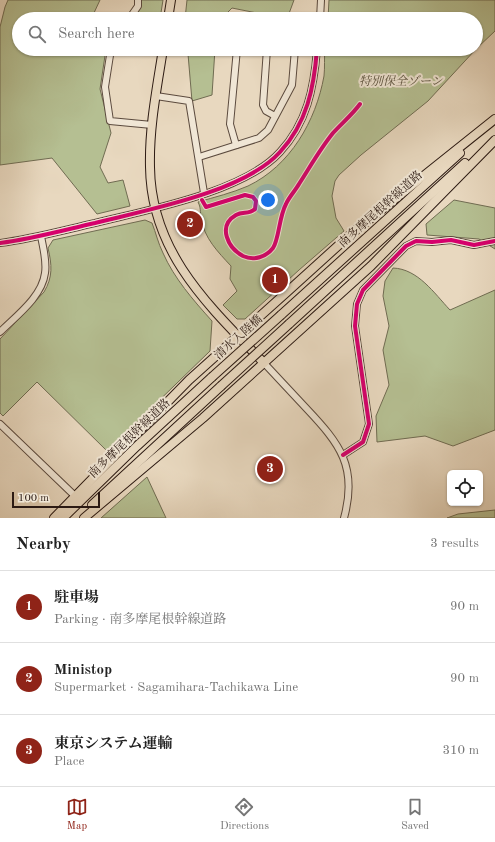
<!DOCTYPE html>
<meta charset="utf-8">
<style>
body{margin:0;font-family:"Old Standard TT","Noto Serif JP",serif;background:#f6f6f6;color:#222}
.controls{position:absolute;right:12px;bottom:12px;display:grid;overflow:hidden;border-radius:6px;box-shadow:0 1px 3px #0004}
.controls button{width:36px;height:36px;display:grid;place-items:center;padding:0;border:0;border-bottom:1px solid #e0e0e0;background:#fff;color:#222;font:20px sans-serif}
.scale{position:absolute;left:12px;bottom:10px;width:88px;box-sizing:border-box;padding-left:4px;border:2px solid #2c1a13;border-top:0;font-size:11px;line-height:14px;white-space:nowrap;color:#2c1a13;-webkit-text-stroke:3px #f0e6d5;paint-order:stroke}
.you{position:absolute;left:268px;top:200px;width:14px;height:14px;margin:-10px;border:3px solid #fff;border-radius:50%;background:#1a73e8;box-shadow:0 0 0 6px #1a73e833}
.badge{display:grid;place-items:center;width:26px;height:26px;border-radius:50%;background:#8f2418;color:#fff;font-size:13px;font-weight:700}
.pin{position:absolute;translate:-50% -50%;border:2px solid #fff;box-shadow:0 1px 4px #0006}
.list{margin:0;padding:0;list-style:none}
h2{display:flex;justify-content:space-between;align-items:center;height:52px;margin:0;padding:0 16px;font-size:17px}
h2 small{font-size:13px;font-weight:400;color:#767676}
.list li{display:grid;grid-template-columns:26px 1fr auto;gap:12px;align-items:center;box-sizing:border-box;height:72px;padding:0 16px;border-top:1px solid #e0e0e0}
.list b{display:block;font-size:15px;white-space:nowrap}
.list p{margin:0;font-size:13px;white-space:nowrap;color:#767676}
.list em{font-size:13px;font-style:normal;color:#767676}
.icon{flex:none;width:22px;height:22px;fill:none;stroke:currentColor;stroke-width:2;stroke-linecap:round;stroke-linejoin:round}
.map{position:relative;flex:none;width:495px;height:518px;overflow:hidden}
.search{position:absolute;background:#fff;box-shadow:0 1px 3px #0004;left:12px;right:12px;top:12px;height:44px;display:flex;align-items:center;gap:10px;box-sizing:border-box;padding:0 14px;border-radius:22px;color:#767676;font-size:15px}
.sheet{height:268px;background:#fff}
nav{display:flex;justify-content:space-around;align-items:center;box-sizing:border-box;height:56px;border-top:1px solid #e0e0e0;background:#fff;font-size:11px;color:#767676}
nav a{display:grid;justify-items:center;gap:2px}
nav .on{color:#8f2418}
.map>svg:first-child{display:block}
.green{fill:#b5bf92;stroke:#706c52}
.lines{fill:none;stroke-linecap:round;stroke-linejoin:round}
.minor-casing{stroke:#5b4a3e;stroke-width:8}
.major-casing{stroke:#2c1a13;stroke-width:10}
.minor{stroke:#f0e6d5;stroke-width:6}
.major{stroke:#e8d8bf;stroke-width:8}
.major-bridge-casing{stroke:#2c1a13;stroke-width:10;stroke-linecap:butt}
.major-bridge{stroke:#e8d8bf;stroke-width:8}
.cycleway-casing{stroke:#f0e6d5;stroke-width:6}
.cycleway{stroke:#d6006c;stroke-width:4}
.labels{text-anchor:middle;stroke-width:4;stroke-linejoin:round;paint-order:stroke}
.park-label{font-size:12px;font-style:italic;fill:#554c39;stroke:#f0e6d5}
.street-label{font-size:12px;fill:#2c1a13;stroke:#f0e6d5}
</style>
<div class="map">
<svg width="495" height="518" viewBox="0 0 495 518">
<rect width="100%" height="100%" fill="#e8d8bf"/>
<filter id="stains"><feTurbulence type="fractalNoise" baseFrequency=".005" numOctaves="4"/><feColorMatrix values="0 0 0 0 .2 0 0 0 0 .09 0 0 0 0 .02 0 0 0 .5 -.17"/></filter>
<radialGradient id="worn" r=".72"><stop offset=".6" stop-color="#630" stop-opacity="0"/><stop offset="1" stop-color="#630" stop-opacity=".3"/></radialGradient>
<!-- green -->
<g class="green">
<polygon points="8,0 100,0 93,15 95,19 19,19 19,49 106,49 100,89 111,133 100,167 108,183 123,180 130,206 97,214 52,158 0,165 0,27 5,7"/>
<polygon points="141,0 163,0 160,19 132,19"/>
<polygon points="187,0 294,0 287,19 232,8 221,19 185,19"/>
<polygon points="329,0 495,0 495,31 476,49 476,19 328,19"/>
<polygon points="171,49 215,49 212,95 192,101 188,54 171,51"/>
<path d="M325 49H476L428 101 361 155 339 175 335 181 332 196 336 218 344 231 299 270 245 319H237L223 305 237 291 230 279 231 266C218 252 204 238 201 218 200 211 201 208 198 202 215 197 232 193 248 186 290 166 316 121 324 76 325 67 324 58 325 49Z"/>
<polygon points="454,200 495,208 495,249 479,239 427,235 426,224"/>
<path d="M145 220 152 223C156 233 158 243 163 253 174 278 193 300 212 321L210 351 107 451 37 382 3 416 0 413V339L44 292C53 277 52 265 48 248L53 240Z"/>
<path d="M393 268C418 269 434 293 450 310L495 290V430L453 446 425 436 377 442 376 416 389 385 383 350 389 326 383 296 385 281Z"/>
<polygon points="147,477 166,518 101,518"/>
<polygon points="495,510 495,518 447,518 458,514"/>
</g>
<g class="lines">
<!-- minor casing -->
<g class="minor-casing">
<g id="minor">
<polyline points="129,19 138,6 138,0"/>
<polyline points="320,19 321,0"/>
<polyline points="111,49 105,87 110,121 152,125"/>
<polyline points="267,49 263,105 266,111 275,116"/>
<polyline points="156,96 189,101 204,193"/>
<polyline points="236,145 230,124 237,49"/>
<polyline points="199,157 259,138 268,130 292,85 295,49"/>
<path d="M0 243C32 239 64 230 95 223 147 210 244 192 280 152 307 123 314 88 317 49"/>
<path d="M0 332C16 316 42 297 45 273 47 261 43 248 41 236"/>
<path d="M264 363C278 378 292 393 306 408 340 444 358 467 344 518"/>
<polyline points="0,424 75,496"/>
<polyline points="343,455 363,442 369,424 355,326 357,304 363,290 406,246 416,241 432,242 451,240 474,245 495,241"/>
</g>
</g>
<!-- major casing -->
<g class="major-casing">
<g id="major">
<polyline points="168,19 171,0"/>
<path d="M163 49C157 88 149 127 150 167 151 253 209 306 264 363"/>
<polyline points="281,315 460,153"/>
<polyline points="289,324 465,163"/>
<polyline points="92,505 221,386"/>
<polyline points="54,518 189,380 287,292 351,234 495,119"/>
<polyline points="63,518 137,446 212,377"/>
<polyline points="84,518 203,418 371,266 495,140"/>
</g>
</g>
<!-- minor -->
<use href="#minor" class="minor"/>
<!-- major -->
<use href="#major" class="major"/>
<!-- major-bridge casing -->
<g class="major-bridge-casing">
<g id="major-bridge">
<polyline points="212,377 281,315"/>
<polyline points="221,386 289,324"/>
</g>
</g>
<!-- major-bridge -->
<use href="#major-bridge" class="major-bridge"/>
<!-- cycleway casing -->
<g class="cycleway-casing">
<g id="cycleway">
<path d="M202 200 206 207 245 195 253 197 256 201 255 209C249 215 243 211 236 215 217 226 228 248 243 256 254 261 266 257 273 248 279 239 279 217 286 204 289 197 295 191 299 184 310 167 320 149 333 133 342 123 352 115 360 104"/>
<path d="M0 243C32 239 64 230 95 223 147 210 244 192 280 152 307 123 314 88 317 49"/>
<polyline points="343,455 363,442 369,424 355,326 357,304 363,290 406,246 416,241 432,242 451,240 474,245 495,241"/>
</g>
</g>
<!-- cycleway -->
<use href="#cycleway" class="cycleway"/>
</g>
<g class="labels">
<!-- park labels -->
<g class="park-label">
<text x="401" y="85">特別保全ゾーン</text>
</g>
<!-- street labels -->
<g class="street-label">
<text transform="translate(380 209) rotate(-42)" y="4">南多摩尾根幹線道路</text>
<text transform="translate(238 337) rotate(-42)" y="4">清水入陸橋</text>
<text transform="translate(129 438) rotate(-44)" y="4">南多摩尾根幹線道路</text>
</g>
</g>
<rect width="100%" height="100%" filter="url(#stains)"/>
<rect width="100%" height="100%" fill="url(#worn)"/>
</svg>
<div class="controls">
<button><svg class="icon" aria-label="locate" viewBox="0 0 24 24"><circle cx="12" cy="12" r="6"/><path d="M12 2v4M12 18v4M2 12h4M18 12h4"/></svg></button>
</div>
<div class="scale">100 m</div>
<div class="you"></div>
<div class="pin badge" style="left:275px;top:280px">1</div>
<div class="pin badge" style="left:190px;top:224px">2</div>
<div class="pin badge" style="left:270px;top:469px">3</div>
<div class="search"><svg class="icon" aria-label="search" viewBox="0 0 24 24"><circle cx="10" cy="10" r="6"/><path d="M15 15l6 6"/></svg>Search here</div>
</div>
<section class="sheet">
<h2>Nearby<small>3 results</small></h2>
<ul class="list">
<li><span class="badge">1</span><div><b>駐車場</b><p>Parking · 南多摩尾根幹線道路</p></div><em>90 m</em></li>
<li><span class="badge">2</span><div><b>Ministop</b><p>Supermarket · Sagamihara-Tachikawa Line</p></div><em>90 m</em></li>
<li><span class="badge">3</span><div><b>東京システム運輸</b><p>Place</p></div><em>310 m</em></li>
</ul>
</section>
<nav>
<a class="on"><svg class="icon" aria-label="map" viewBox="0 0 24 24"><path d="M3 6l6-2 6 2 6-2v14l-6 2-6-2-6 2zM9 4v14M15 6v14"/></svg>Map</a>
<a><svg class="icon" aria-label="directions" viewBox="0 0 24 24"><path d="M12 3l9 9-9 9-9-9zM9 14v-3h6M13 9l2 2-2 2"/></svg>Directions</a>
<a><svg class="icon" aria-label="saved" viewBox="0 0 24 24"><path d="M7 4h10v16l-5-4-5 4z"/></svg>Saved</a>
</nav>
